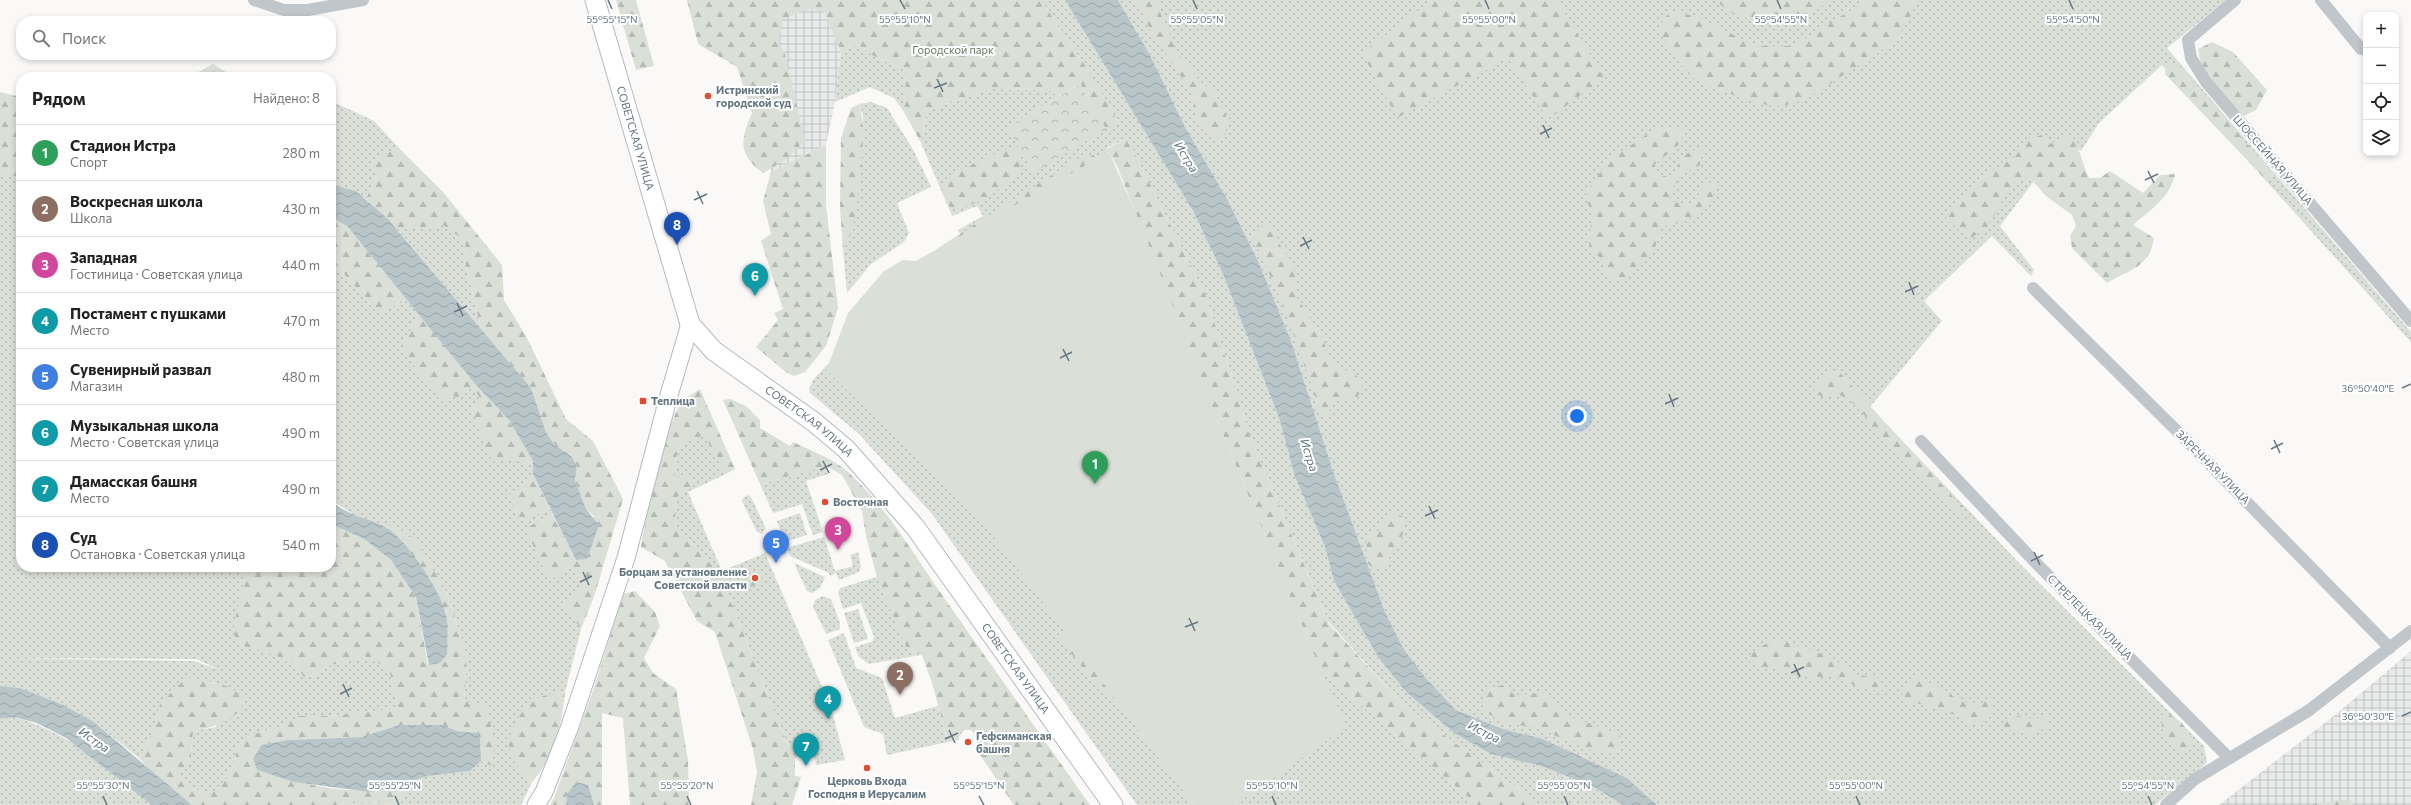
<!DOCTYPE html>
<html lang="ru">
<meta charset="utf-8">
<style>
body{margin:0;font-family:Commissioner,sans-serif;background:#f2f2f2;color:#222}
.controls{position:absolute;right:12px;top:12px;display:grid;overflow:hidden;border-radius:8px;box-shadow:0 2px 6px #0003}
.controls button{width:36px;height:36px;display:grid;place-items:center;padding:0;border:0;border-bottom:1px solid #e0e0e0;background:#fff;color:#222;font:20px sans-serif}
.you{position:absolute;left:1577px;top:416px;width:14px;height:14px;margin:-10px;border:3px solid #fff;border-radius:50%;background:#1a73e8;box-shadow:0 0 0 6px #1a73e833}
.badge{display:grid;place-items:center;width:26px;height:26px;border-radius:50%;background:#e14d30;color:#fff;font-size:13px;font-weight:700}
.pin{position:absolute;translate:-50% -33px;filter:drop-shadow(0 1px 2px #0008)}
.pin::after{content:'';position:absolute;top:21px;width:14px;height:12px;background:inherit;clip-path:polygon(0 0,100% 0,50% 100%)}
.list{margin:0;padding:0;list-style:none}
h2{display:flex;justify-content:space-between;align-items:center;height:52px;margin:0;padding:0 16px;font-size:17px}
h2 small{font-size:13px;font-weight:400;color:#767676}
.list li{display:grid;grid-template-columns:26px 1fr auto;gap:12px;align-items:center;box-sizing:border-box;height:56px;padding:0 16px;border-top:1px solid #e0e0e0}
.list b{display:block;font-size:15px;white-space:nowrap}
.list p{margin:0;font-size:13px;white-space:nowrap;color:#767676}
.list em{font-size:13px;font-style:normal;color:#767676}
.icon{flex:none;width:22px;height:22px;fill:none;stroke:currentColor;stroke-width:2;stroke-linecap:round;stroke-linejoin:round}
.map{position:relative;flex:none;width:2411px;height:805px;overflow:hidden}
.search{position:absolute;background:#fff;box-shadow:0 2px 6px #0003;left:16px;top:16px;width:320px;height:44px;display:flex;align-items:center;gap:10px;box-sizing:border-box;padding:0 14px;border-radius:16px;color:#767676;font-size:15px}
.panel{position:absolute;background:#fff;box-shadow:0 2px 6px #0003;left:16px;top:72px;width:320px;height:500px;border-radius:16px}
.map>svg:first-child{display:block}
.industrial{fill:url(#industrial-grid)}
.grass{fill:url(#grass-dots);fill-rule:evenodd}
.forest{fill:url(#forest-firs)}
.park{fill:url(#park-crowns)}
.pitch{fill:#dadfd7}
.water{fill:url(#water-waves)}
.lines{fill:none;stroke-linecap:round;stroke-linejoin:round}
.secondary-casing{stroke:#b3babe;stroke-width:19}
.primary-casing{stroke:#b5babe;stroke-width:21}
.minor{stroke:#c1c6ca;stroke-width:12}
.secondary{stroke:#fff;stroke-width:17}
.primary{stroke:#fff;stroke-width:19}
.ticks{fill:none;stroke:#657782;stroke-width:1.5}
.poi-dot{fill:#e14d30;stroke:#fff;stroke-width:1.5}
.labels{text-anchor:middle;stroke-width:4;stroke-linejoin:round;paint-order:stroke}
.park-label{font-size:11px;fill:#697a64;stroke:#fff}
.poi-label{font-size:11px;font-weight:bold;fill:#657782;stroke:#fff;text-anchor:start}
.street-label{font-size:11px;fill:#657782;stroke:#fff}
.water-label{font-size:12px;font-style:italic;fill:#60767c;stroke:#fff}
.ticks-label{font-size:10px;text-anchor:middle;fill:#657782;stroke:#fff;stroke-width:4;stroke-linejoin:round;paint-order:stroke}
</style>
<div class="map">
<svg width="2411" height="805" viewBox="0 0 2411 805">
<defs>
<pattern id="industrial-grid" width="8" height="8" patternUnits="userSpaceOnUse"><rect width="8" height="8" fill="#e8e9e9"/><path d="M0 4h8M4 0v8" fill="none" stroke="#c0c2c2"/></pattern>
<pattern id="grass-dots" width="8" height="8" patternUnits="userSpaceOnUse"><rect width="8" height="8" fill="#dadfd7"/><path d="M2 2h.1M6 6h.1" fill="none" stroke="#b4bab4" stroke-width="1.8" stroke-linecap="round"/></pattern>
<pattern id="forest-firs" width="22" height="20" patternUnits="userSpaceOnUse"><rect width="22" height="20" fill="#dadfd7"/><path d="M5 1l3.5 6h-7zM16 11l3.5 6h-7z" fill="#b4bab4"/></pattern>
<pattern id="park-crowns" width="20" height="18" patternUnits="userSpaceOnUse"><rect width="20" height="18" fill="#dadfd7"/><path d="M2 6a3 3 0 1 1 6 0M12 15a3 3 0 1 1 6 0" fill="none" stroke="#b4bab4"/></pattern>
<pattern id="water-waves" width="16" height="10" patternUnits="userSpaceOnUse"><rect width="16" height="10" fill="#b9c6c9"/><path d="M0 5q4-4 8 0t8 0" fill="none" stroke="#9aa6a9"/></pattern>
</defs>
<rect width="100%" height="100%" fill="#faf9f8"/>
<!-- industrial -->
<g class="industrial">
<polygon points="760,0 810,0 825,13 841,52 835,102 826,145 771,172 761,126"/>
<polygon points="2411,651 2411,805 2219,805 2336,714"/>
</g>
<!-- grass -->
<g class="grass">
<polygon points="1041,0 1065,0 1193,211 1223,274 1279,418 1295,477 1325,547 1334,581 1378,657 1406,692 1454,733 1492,754 1541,766 1594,787 1623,805 1540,805 1403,705 1328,621 1251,438 1206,296 1127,138 1107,148 1109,152 961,236 958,230 983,216 977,206 952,216 921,143 927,111 989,89 1039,90 1061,95 1007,127 1118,122 1086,67"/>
<polygon points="1118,0 2226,0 2167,48 2411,332 2411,342 2162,65 2099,123 2081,151 2066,139 2000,226 2034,270 2031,276 1992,236 1924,301 1942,321 1870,407 2021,565 2204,746 2207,763 2155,805 1657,805 1627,778 1543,739 1503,729 1456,710 1425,677 1403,648 1385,612 1333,471 1291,341 1258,261 1226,197 1184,125 1150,55"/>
<polygon points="858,44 872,55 906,71 904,112 894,98 870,87 835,102 841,52"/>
<polygon points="331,101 374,121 398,147 370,163 377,175 366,199 356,191 331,184"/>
<polygon points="871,102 887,108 914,151 931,187 897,203 909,233 904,242 871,264 847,293 843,250 852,232 858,182 863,115 859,104"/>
<path d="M0 176H21V567H247V574L277 656 295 664 304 677 318 676 326 666 367 657 389 669 398 709 329 716H298C281 735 265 726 248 737 234 747 238 752 233 765 228 778 221 786 211 794L194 789 179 776 191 757 193 731 216 727 215 683 187 678 160 704 154 730 139 758 94 722 20 688 0 686ZM5 658 196 659 220 670 194 661Z"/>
<polygon points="443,225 465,241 466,265 481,329 397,229 422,229"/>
<polygon points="331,259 378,313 407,300 418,313 402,350 452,396 460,398 472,387 482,399 471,407 517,459 524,464 533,461 534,476 509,495 519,521 550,509 553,515 526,528 549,580 571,568 585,587 562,603 581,629 565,692 539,697 514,761 532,782 521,805 338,805 351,801 399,804 408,783 427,776 470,771 481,761 492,766 464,700 467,657 447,593 392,525 387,528 356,516 331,500"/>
<polygon points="824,368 978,515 1194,805 1137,805 932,514 859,434 810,393 809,389 813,380"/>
<polygon points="704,435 726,474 688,492 722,571 765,553 831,708 845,760 816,765 815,758 808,752 800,753 795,759 780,726 720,574 675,525 676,498 693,484 673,480 675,460 681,444"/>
<polygon points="826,466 828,474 806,481 823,532 813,535 802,504 773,513 760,484"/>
<polygon points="748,495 751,497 766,529 762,534 757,532 742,501 743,498"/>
<polygon points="800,513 807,535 784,542 777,521"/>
<polygon points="824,537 835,571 853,566 850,555 858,552 861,566 859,572 839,580 836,573 830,576 829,573 790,556 787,548"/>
<polygon points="794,563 825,577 820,588 812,593 807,591"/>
<polygon points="877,577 906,647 921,655 869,664 859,657 855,647 873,641 874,637 861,603 843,609 838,593 840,588"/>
<polygon points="823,596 831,599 840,623 840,629 826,634 813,607 815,600"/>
<polygon points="858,609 868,639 854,643 844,613"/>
<polygon points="844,633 856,668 882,678 895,718 938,706 948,742 887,755 883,734 864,727 828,640"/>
<polygon points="1320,669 1477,805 1235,805 1346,726"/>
<path d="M14 717C68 732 110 769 152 805H0V719Z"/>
</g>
<!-- forest -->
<g class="forest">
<polygon points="616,0 636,0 654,66 636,70"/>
<path d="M687 0H1041L1086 67 1118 122 1106 129 1080 84 1061 95 1039 90 989 89 927 111 921 143 904 112 906 71 872 55 858 44 841 52 825 13 812 8 783 19 779 43 785 54 805 141 785 160 763 173C738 154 740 141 752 113L737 67 698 44Z"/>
<polygon points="1136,0 1157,0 1161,15 1168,27 1175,51 1203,84 1213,90 1225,112 1228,124 1224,135 1214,141 1198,125 1192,93 1151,32"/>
<polygon points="1432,0 1557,0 1604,78 1548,119 1508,58 1397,118 1362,53"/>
<polygon points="1714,0 1829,0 1817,10 1805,12 1775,27 1732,13"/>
<path d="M1863 0H1918C1901 40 1888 47 1853 69 1829 83 1803 107 1774 106 1762 106 1703 86 1694 78 1684 71 1664 43 1661 31 1659 22 1666 16 1672 11L1698 17 1751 44 1763 46H1793L1856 7Z"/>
<path d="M2212 42 2233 52 2267 90 2256 110 2244 116C2220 98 2202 81 2198 49Z"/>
<polygon points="2178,63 2272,173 2267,181 2165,74 2166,64"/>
<polygon points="213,64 234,77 189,77"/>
<polygon points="0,92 21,97 21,176 0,176"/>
<path d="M859 104C868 130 859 202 852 231 850 237 846 244 843 250L840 208 841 138 851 108Z"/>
<path d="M1671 127 1683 129 1682 142 1654 165 1660 175 1672 178 1682 156 1703 146 1700 165C1683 173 1673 181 1670 200L1681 204 1692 203 1706 184 1716 180C1717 210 1686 223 1661 227L1654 251 1647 260 1622 281 1610 280 1602 270 1605 260C1578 247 1594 236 1591 214 1591 209 1587 202 1585 196L1610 157 1621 152 1655 129Z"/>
<path d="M2041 135 2050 144 2071 135C2080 148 2082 163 2089 178H2100L2110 171 2143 193 2160 175 2175 174C2170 198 2151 209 2133 225L2154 238C2149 268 2130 269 2107 283L2072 248 2070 236 2076 226 2072 215 2046 196 2031 179 2020 178 2011 185 1987 228 1969 239 1946 219 1950 208 1980 178 2015 157 2027 140Z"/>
<polygon points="1127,138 1206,296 1251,438 1329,624 1403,705 1540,805 1477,805 1320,669 1231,454 1117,166 1107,149"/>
<polygon points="826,145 826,205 838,308 826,346 805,372 794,376 787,373 756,347 778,320 774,313 783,309 761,241 771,234 763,201 771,172"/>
<polygon points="398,147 443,192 502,265 504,300 527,338 566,419 593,441 623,499 595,594 581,629 562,603 585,587 571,568 549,580 525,528 553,515 576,560 594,516 586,509 575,480 577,466 572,457 554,444 546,432 531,388 481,329 466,265 465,241 443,225 422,229 397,229 366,199 377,175 370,163"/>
<polygon points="1011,148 1022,154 1018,176 987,198 957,210 947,204 942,190 949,176 989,156"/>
<polygon points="1094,155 1098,167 935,250 1077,159"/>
<polygon points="331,217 347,226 407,300 378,313 331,259"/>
<polygon points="1263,224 1274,228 1280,245 1294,265 1296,296 1323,338 1329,359 1338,367 1355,374 1363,384 1356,401 1332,399 1328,420 1318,413 1317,401 1282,302 1253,238"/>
<polygon points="418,313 475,384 509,420 533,461 524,464 517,459 492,462 471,407 481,399 472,387 460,398 452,396 442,402 402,350"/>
<polygon points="1831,369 1841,374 1964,509 1962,515 1881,439 1858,406 1840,395 1823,397 1813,392 1818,381"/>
<path d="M700 389 735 469 726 474 704 435 681 444 675 460 673 480 686 472 693 484 676 498 675 525 720 574 780 726 795 759V776L801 777 792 805H751L757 772 753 749 715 632 697 621 665 561 641 547C645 518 665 421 683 401 687 396 695 393 700 389Z"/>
<path d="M730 399 746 406 760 420V428L790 446 793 442C811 451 833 458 848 472 886 507 911 550 940 592 990 663 1040 734 1090 805H1014L976 749H981V745L977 744V736L971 730H964L959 736V740L948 742 933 686 922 655 906 647 877 577 866 536 862 511 842 475 826 466 760 484 723 400Z"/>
<polygon points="534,476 550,509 519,521 509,495"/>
<path d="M1392 512 1403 517C1407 542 1394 544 1386 566L1375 570 1367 563 1366 535 1378 531 1383 520Z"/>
<path d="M331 524 364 539 391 560 416 597 428 665 446 612C430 576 415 555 387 528L392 524 416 540 447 593 467 657 464 700 486 706 495 743 492 766 481 761 480 733 457 731 442 725H399L362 737 287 740 261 745 253 759 257 770C304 785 361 800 408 783L399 804 351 801 338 805H192L156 776 139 758 154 730 160 704 187 677 231 687 245 700C238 721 213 727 193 731L191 757 179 776 194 789 211 794C221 786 228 778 233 765 238 752 234 747 248 737 265 726 281 735 298 716H329L398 709 389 669 367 657 326 666 318 676 304 677 295 664 277 656 235 643 234 624 247 567H331Z"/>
<polygon points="759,570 761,574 753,578 754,581 762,577 764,581 750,587 745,576"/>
<polygon points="635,591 655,612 660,626 644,658 653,673 676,689 688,760 689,805 630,805 623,718 602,713 602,805 550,805 554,798 594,688 623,594"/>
<polygon points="1069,630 1114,697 1105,697 1060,639 1064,633"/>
<polygon points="1771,641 1784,641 1828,656 1858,675 1880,678 1884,690 1872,690 1844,682 1834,676 1825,676 1813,679 1750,663 1752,652"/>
<polygon points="1918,677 1944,689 1959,701 1980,703 1992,701 1993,713 1985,722 1978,726 1966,722 1956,715 1913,702 1905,705 1901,696 1908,681"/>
<polygon points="1507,685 1514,695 1544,693 1560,711 1571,717 1620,734 1620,745 1612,754 1586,749 1533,726 1512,725 1496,719 1483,709 1483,698 1490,687"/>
<path d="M565 692C562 724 554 758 532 782 527 775 519 769 514 761 500 740 519 710 538 698 545 694 558 694 565 692Z"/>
<path d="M2163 710 2182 723 2193 739 2192 749 2183 752C2165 740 2159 733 2163 710Z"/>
<polygon points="2047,715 2048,727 2029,735 2005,729 2003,721 2018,716 2036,719"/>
<polygon points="2338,800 2350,800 2354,805 2310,805"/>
</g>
<!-- park -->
<polygon class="park" points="1080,84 1106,129 1033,173 1007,127"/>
<!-- pitch -->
<polygon class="pitch" points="1109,152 1141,225 1231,454 1320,669 1347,726 1235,805 1194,805 978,515 824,368 829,363 848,313 884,271 903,260 916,261"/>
<!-- water -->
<g class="water">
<polygon points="1065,0 1118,0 1150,55 1184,125 1226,197 1258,261 1291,341 1333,471 1385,612 1403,648 1425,677 1456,710 1503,729 1543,739 1627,778 1657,805 1623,805 1594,787 1541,766 1491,754 1454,733 1406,692 1378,657 1334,581 1325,547 1295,477 1279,418 1223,274 1193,211"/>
<polygon points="331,184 356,191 388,219 531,388 546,432 554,444 572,457 577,466 575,480 586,509 599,525 587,559 576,560 533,474 533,461 509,420 475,384 347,226 331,217"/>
<path d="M331 500C345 515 368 518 385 527 406 538 439 589 445 611 449 624 447 641 447 654L440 663 429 665 416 597 391 560 364 539 331 524Z"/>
<polygon points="0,686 20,688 63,705 94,722 192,805 152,805 66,738 37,723 14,717 0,719"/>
<polygon points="399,725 442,725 457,731 480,733 481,761 470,771 427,776 397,787 369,792 294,782 257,770 253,759 261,745 287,740 362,737"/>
<polygon points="576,782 588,785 594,805 566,805 568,793"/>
</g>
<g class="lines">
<!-- secondary casing -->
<g class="secondary-casing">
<polyline id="secondary" points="536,805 544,792 570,726 626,558 669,395 690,324"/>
</g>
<!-- primary casing -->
<g class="primary-casing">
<g id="primary">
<path id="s1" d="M595 0 690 324 714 351 814 422 846 449 915 527 1113 805"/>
</g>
</g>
<!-- minor -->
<g class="minor">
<polyline points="254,0 284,10 308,10 363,0"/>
<polyline points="2235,0 2188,40 2191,58 2206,82 2411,321"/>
<polyline points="2321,0 2361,49"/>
<polyline points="2033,288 2184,438 2390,648"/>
<polyline points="1921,441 2033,560 2228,757"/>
<polyline points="2166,805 2195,779 2308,711 2411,631"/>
</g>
<!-- secondary -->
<use href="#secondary" class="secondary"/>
<!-- primary -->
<use href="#primary" class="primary"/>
</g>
<!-- ticks -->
<path class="ticks" d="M608 0 612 9M900 0 905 9M1193 0 1197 9M1485 0 1489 9M1777 0 1781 9M2069 0 2073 9M937 79 943 92M934 88 947 83M1543 125 1549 138M1540 134 1552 128M2148 171 2154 183M2145 180 2158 174M697 191 703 204M694 200 707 194M1303 237 1309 249M1300 246 1312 240M1909 282 1914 295M1905 292 1918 286M457 303 463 316M454 312 467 306M1063 349 1069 361M1060 358 1072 352M2402 388 2411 384M1669 394 1674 407M1665 404 1678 398M2274 440 2280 453M2271 449 2283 443M823 461 829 473M820 470 832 464M1429 506 1435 519M1425 516 1438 510M2034 552 2040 565M2031 561 2043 555M583 572 589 585M580 582 592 576M1189 618 1195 631M1185 627 1198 622M1794 664 1800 677M1791 673 1804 667M343 684 349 697M340 694 352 688M2402 716 2411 712M949 730 955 743M945 739 958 733M103 796 107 805M395 796 399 805M687 796 691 805M979 796 984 805M1272 796 1276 805M1564 796 1568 805M1856 796 1860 805M2148 796 2152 805"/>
<!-- markers -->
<g class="poi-dot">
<circle cx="708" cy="96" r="4"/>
<rect x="639" y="397" width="8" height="8" rx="2"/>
<circle cx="825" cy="502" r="4"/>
<circle cx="755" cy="578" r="4"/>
<circle cx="968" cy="742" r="4"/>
<circle cx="867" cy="768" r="4"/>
</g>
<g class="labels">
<!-- park labels -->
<g class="park-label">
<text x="953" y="54">Городской парк</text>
</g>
<!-- poi labels -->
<g class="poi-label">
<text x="716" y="94">Истринский<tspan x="716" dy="13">городской суд</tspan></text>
<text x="651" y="405">Теплица</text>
<text x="833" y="506">Восточная</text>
<text x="747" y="576" text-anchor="end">Борцам за установление<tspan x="747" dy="13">Советской власти</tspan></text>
<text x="976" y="740">Гефсиманская<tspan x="976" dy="13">башня</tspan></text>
<text x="867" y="785" text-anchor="middle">Церковь Входа<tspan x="867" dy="13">Господня в Иерусалим</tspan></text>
</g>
<!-- street labels -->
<g class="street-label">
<text dy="4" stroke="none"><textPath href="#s1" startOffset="144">СОВЕТСКАЯ УЛИЦА</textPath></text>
<text transform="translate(2273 160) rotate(49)" y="4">ШОССЕЙНАЯ УЛИЦА</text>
<text dy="4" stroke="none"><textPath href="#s1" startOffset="492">СОВЕТСКАЯ УЛИЦА</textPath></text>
<text transform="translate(2213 467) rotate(45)" y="4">ЗАРЕЧНАЯ УЛИЦА</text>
<text transform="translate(2090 617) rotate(45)" y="4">СТРЕЛЕЦКАЯ УЛИЦА</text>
<text dy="4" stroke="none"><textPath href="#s1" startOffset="816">СОВЕТСКАЯ УЛИЦА</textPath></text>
</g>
<!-- water labels -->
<g class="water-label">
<text transform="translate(1186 157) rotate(58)" y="4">Истра</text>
<text transform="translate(1309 455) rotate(72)" y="4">Истра</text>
<text transform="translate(1484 732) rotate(27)" y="4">Истра</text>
<text transform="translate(94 740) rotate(35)" y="4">Истра</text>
</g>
</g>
<g class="ticks-label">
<text x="612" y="23">55°55'15"N</text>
<text x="905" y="23">55°55'10"N</text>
<text x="1489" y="23">55°55'00"N</text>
<text x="1781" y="23">55°54'55"N</text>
<text x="1197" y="23">55°55'05"N</text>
<text x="2073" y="23">55°54'50"N</text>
<text x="2368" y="392">36°50'40"E</text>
<text x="2368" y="720">36°50'30"E</text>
<text x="103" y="789">55°55'30"N</text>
<text x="395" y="789">55°55'25"N</text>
<text x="687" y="789">55°55'20"N</text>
<text x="979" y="789">55°55'15"N</text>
<text x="1272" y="789">55°55'10"N</text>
<text x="1564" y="789">55°55'05"N</text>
<text x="1856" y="789">55°55'00"N</text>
<text x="2148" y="789">55°54'55"N</text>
</g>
</svg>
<div class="controls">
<button>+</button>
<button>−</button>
<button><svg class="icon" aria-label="locate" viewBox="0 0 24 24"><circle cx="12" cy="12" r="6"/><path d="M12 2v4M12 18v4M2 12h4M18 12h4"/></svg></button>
<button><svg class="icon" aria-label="layers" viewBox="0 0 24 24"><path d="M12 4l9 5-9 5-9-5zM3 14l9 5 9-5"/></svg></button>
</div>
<div class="you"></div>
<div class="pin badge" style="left:1095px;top:484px;background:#2e9e5b">1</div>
<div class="pin badge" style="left:900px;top:695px;background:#8d6e63">2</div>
<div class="pin badge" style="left:838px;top:550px;background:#d1479c">3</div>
<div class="pin badge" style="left:828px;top:719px;background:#0f9aa8">4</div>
<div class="pin badge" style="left:776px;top:563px;background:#3f7fe0">5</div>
<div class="pin badge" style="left:755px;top:296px;background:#0f9aa8">6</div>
<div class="pin badge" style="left:806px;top:766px;background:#0f9aa8">7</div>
<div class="pin badge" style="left:677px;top:245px;background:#1a4fb4">8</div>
<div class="search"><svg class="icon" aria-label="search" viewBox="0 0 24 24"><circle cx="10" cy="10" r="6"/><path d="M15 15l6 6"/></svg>Поиск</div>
<section class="panel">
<h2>Рядом<small>Найдено: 8</small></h2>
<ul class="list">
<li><span class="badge" style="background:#2e9e5b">1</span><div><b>Стадион Истра</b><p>Спорт</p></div><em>280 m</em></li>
<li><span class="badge" style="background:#8d6e63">2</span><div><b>Воскресная школа</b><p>Школа</p></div><em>430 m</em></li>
<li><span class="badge" style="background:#d1479c">3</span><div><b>Западная</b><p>Гостиница · Советская улица</p></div><em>440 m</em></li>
<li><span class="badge" style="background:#0f9aa8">4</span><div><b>Постамент с пушками</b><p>Место</p></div><em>470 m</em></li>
<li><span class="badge" style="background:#3f7fe0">5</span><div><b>Сувенирный развал</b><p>Магазин</p></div><em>480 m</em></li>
<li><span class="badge" style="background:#0f9aa8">6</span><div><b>Музыкальная школа</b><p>Место · Советская улица</p></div><em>490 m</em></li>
<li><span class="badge" style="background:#0f9aa8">7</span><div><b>Дамасская башня</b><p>Место</p></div><em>490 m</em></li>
<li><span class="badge" style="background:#1a4fb4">8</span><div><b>Суд</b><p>Остановка · Советская улица</p></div><em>540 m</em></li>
</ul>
</section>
</div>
